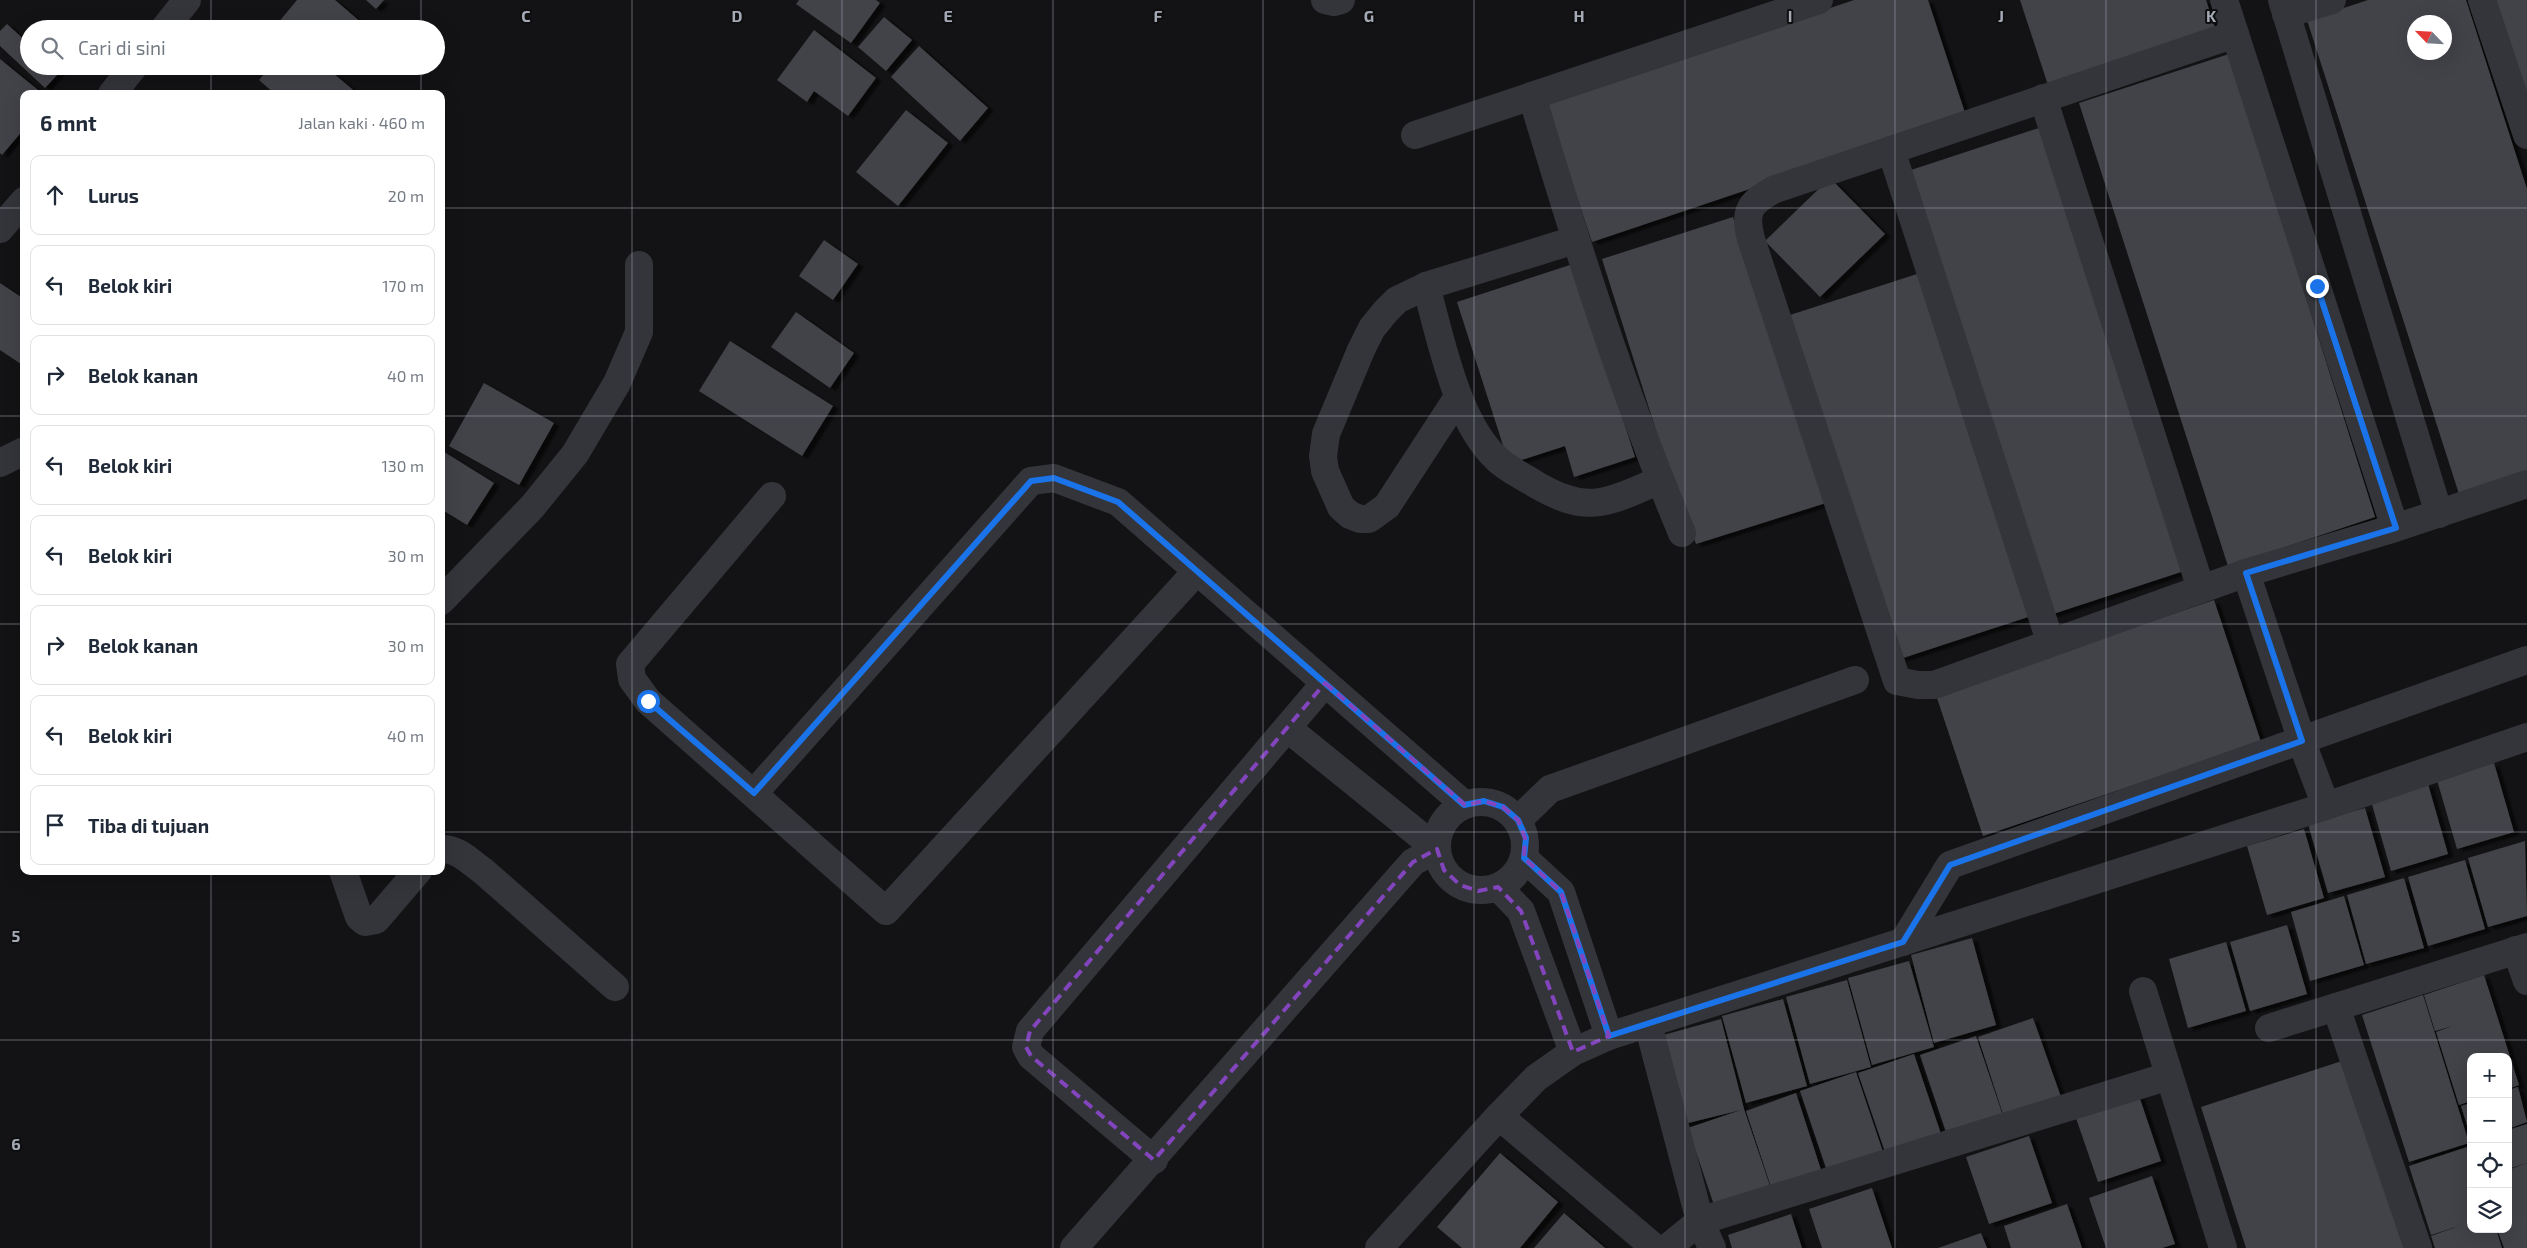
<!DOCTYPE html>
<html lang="id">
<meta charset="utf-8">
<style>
body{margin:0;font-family:"Exo 2",sans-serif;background:#f6f6f7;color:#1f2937}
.controls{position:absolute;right:15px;bottom:15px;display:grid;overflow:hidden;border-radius:10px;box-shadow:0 5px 20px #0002}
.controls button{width:45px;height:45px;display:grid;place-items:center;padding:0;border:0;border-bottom:1px solid #e0e1e3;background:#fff;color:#1f2937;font:25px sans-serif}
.compass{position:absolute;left:2407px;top:15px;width:45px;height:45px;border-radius:50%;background:#fff;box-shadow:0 5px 20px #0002;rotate:295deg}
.stop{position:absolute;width:15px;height:15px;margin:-11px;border:4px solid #1a73e8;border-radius:50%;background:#fff}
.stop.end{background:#1a73e8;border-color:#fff;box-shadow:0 1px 5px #0008}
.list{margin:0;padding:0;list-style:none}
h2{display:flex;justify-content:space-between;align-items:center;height:65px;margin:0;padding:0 20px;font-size:21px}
h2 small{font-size:16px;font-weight:400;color:#747a83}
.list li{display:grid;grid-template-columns:32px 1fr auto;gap:15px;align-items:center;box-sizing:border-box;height:80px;margin:0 10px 10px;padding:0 10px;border:1px solid #e0e1e3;border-radius:10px}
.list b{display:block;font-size:19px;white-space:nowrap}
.list em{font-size:16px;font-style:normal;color:#747a83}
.icon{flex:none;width:28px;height:28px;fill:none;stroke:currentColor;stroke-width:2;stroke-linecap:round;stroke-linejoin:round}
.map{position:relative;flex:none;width:2527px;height:1248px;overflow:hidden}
.search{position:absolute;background:#fff;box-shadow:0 5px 20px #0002;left:20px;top:20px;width:425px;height:55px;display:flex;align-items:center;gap:12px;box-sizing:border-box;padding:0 18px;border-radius:28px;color:#747a83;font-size:19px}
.panel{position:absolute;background:#fff;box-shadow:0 5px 20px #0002;left:20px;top:90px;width:425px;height:785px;border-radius:10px}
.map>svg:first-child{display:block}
.building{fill:#424348;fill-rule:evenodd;filter:url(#shadow)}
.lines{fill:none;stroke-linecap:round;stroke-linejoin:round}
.street{stroke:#34353a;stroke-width:28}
.route{stroke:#1a73e8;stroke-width:6}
.marked{fill:none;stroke:#8345bd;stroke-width:4;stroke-dasharray:10 6;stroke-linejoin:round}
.grid{fill:none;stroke:#a4aab5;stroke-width:1;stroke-opacity:0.55}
.grid-label{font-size:16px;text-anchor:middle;font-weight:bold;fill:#a4aab5;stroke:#0e0e10;stroke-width:4;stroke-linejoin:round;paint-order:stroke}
</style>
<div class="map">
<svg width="2527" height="1248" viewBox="0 0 2527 1248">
<defs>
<filter id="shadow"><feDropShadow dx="5.5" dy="3" stdDeviation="1" flood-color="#0009"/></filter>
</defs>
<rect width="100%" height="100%" fill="#131315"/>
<!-- building -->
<g class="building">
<polygon points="297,0 335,0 363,24 359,29 273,29"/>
<polygon points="366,0 384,0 376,9"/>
<polygon points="799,0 876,0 880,3 851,43 796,4"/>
<polygon points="1854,0 1928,0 1966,116 1592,242 1546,104"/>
<polygon points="2020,0 2206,0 2216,31 2049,88"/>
<path d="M2368 0H2466L2527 189V472L2459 494 2307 20ZM2414 22H2444V52H2414Z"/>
<polygon points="2493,0 2527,0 2527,106"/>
<polygon points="884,17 912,40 886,71 858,47"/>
<polygon points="7,24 29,44 29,66 52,66 59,73 45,88 0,46 0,31"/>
<polygon points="814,30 876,78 848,116 814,91 807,102 777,80"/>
<polygon points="919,46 988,108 960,141 891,77"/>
<polygon points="2229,54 2375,517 2228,566 2079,103"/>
<polygon points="0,59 43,94 24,94 24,129 2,155 0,153"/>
<polygon points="271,66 328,66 327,68 358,94 275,94 259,80"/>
<polygon points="906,110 948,143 898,206 856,172"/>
<polygon points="2045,126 2187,570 2047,616 1905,172"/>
<polygon points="1830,178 1885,234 1820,297 1765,241"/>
<polygon points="1733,217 1826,503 1696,544 1671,478 1602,259"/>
<polygon points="824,240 858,264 833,300 799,276"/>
<polygon points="1573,264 1635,457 1574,477 1565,446 1509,464 1457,302"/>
<polygon points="1917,274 2028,617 1900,659 1790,315"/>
<polygon points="0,283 24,299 24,366 0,350"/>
<polygon points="796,312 854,353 830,388 771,347"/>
<polygon points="730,341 833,406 802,456 699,391"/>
<polygon points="484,383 554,423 519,485 449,446"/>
<polygon points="441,450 494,483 467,525 441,509"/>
<polygon points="2214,600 2261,742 1983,836 1936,695"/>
<polygon points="2494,763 2514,832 2457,849 2437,780"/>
<polygon points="2428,784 2448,854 2391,871 2371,801"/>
<polygon points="2365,808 2385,877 2328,893 2308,824"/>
<polygon points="2304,829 2324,898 2267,915 2247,846"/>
<polygon points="2525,841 2527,916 2488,927 2468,858"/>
<polygon points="2465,860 2485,929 2428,946 2408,877"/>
<polygon points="2404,878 2424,948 2366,964 2347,895"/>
<polygon points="2344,896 2364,965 2310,981 2291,912"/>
<polygon points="2287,925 2307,994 2250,1011 2230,942"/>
<polygon points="1972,938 1996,1025 1934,1043 1911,955"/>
<polygon points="2226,942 2246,1011 2188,1028 2169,959"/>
<polygon points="1909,961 1934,1047 1872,1065 1848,978"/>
<polygon points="2484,975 2519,1085 2508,1089 2508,1057 2471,1057 2471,1101 2459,1105 2436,1032 2453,1026 2435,1031 2424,995"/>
<polygon points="1847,980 1871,1067 1810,1084 1786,997"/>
<polygon points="2423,995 2469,1143 2409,1162 2362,1015"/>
<polygon points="1783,999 1807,1086 1746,1103 1722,1016"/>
<polygon points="2033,1018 2061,1097 2004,1117 1978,1037"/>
<polygon points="1721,1019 1744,1109 1771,1189 1715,1208 1688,1128 1741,1110 1684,1124 1660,1036"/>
<polygon points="1976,1036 2003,1116 1947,1135 1920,1055"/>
<polygon points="1914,1054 1941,1134 1885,1152 1858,1073"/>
<polygon points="2351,1058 2411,1248 2246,1248 2201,1107"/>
<polygon points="1856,1072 1883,1152 1827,1171 1800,1091"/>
<polygon points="2518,1087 2527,1122 2508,1129 2508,1090"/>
<polygon points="1796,1093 1822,1173 1772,1190 1746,1111"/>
<polygon points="2138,1093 2161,1161 2098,1182 2075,1115"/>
<polygon points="2471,1103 2471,1135 2470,1135 2461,1106"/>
<polygon points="2527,1124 2527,1163 2508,1169 2508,1130"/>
<polygon points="2029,1136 2052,1203 1989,1224 1966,1157"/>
<polygon points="2470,1146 2471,1229 2496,1229 2502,1248 2435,1248 2431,1236 2462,1225 2431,1235 2409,1166"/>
<polygon points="1500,1153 1558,1202 1520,1248 1462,1248 1437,1227"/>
<polygon points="2527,1163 2527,1248 2504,1248 2497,1229 2508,1229 2508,1170"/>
<polygon points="2152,1176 2175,1244 2162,1248 2106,1248 2089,1198"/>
<polygon points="1872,1188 1892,1248 1822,1248 1809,1209"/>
<polygon points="2067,1204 2082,1248 2011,1248 2004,1226"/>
<polygon points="1564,1213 1605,1248 1534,1248"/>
<polygon points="1791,1214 1802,1248 1732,1248 1728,1235"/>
<polygon points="1981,1233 1987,1248 1938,1248"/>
</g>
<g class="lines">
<!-- street -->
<g class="street">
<polyline points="1325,0 1334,2 1341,0"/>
<polyline points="2224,0 2395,528"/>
<polyline points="2282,0 2439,514"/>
<polyline points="2482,0 2527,135"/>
<polyline points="2286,14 2332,0"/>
<polyline points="164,29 187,0"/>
<path d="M2235 34 1773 190C1749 204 1744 211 1751 239L1897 681 1918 685H1934L2246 573 2395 528 2527 484"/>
<polyline points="112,94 134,66"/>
<path d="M1532 96C1576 244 1623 392 1682 533"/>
<polyline points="2043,98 2201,589"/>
<polyline points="1415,135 1819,0"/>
<polyline points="1891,150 2050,641"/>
<polyline points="0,229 24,201"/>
<path d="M1426 286C1441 339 1456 421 1497 459 1507 469 1523 476 1535 484 1554 495 1577 506 1600 502 1620 499 1641 488 1660 480"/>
<polyline points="1458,397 1387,506 1369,519 1360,519 1350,515 1341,507 1325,471 1323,456 1326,434 1361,350 1372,328 1386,311 1397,300 1426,286 1575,240"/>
<polyline points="0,463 24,451"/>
<polyline points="772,496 630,664 632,679 648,701 886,911 1197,571"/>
<polyline points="2246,573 2307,756 2326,806"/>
<polyline points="441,601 532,507 575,454 617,383 639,332 639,265"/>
<polyline points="754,793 1031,481 1054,478 1118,502 1465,805"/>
<circle cx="1481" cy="846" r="44"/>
<polyline points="1518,820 1550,789 1855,680"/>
<path d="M441 849C458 848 470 862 483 871L615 987"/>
<polyline points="1524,858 1561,892 1609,1036"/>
<polyline points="343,871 359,917 365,922 376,920 418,871"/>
<polyline points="1498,887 1521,911 1573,1052"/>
<polyline points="1903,942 1950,865 2527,660"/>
<polyline points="2516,950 2527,981"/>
<polyline points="2143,991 2223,1248"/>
<polyline points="2336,1007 2418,1248"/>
<polyline points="1648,1024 1700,1221 1712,1248"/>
<polyline points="2269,1028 2527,947"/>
<polyline points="1499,1116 1655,1248"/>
<polyline points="1154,1160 1031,1056 1026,1047 1030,1031 1325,683"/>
<polyline points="1074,1248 1413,862 1437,849 1287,728"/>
<polyline points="1379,1248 1499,1116 1536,1078 1573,1052 1609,1036 2326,806 2527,737"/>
<polyline points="1667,1248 1700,1221 2169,1076"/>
</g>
</g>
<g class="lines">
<!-- route -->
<polyline class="route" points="648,701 754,793 1031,481 1054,478 1118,502 1464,805 1484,801 1503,807 1518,820 1526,838 1524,858 1561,892 1609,1036 1903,942 1950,865 2302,741 2246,573 2396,528 2317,286"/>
</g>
<!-- marked area -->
<path class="marked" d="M1325 683 1465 805 1484 801 1503 807 1518 820 1525 838 1524 858 1561 892 1609 1036 1573 1052 1521 911 1498 887 1478 891 1460 885 1444 870 1437 849 1413 862 1154 1160 1031 1056 1026 1047 1030 1031Z"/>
<!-- grid -->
<path class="grid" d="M211 0V29M421 0V29M632 0V1248M842 0V1248M1053 0V1248M1263 0V1248M1474 0V1248M1685 0V1248M1895 0V1248M2106 0V1248M2316 0V1248M211 66V94M421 66V94M0 208H24M441 208H2527M0 416H24M441 416H2527M0 624H24M441 624H2527M0 832H24M441 832H2527M211 871V1248M421 871V1248M0 1040H2527"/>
<g class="grid-label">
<text x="526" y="22">C</text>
<text x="737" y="22">D</text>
<text x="948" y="22">E</text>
<text x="1158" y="22">F</text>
<text x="1369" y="22">G</text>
<text x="1579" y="22">H</text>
<text x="1790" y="22">I</text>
<text x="2001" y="22">J</text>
<text x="2211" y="22">K</text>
<text x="16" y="942">5</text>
<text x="16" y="1150">6</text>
</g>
</svg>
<div class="controls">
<button>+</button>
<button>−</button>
<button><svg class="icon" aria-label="locate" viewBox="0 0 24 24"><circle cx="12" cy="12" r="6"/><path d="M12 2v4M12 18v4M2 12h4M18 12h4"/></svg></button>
<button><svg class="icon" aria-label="layers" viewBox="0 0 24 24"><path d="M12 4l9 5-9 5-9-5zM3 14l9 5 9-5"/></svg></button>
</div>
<svg class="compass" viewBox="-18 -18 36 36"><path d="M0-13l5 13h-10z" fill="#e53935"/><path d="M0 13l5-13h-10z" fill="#747a83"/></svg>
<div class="stop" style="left:648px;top:701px"></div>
<div class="stop end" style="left:2317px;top:286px"></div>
<div class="search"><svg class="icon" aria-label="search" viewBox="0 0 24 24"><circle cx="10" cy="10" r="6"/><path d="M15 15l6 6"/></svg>Cari di sini</div>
<section class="panel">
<h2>6 mnt<small>Jalan kaki · 460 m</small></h2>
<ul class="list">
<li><svg class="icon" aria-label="ahead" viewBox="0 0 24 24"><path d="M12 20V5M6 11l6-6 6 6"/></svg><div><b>Lurus</b></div><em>20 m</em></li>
<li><svg class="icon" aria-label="left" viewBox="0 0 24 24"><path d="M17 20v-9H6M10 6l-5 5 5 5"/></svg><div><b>Belok kiri</b></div><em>170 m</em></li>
<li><svg class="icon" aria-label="right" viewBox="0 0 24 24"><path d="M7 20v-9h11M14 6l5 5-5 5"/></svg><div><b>Belok kanan</b></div><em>40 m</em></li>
<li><svg class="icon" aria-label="left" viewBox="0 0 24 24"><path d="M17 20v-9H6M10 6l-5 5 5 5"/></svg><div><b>Belok kiri</b></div><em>130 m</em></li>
<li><svg class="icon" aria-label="left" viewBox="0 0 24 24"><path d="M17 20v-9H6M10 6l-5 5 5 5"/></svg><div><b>Belok kiri</b></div><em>30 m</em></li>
<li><svg class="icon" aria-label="right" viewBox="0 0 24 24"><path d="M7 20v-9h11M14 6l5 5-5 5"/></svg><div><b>Belok kanan</b></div><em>30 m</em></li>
<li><svg class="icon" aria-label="left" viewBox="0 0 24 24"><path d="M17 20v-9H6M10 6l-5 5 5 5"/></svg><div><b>Belok kiri</b></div><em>40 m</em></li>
<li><svg class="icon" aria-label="arrive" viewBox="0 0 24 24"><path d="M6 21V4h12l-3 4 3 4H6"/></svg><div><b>Tiba di tujuan</b></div></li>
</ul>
</section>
</div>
